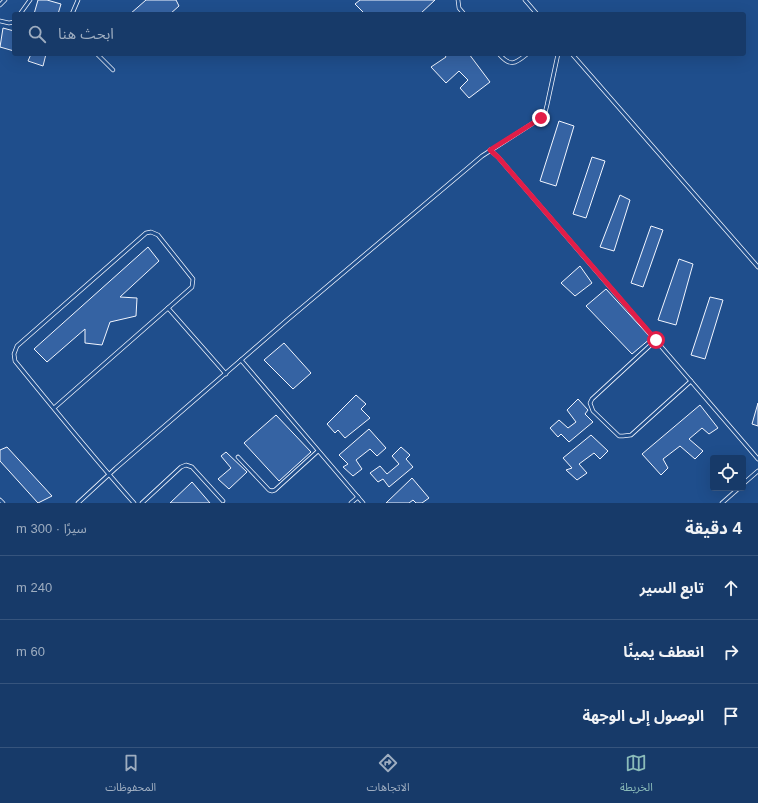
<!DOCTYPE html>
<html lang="ar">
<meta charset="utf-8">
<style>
body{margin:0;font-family:Helvetica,"Noto Sans Arabic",sans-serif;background:#20416f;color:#f1f3f6;direction:rtl}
.controls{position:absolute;right:12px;bottom:12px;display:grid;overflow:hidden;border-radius:4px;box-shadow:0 4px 16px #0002}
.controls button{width:36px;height:36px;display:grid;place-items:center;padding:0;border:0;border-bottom:1px solid #36547d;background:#173a69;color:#f1f3f6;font:20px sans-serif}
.stop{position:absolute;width:12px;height:12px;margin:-9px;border:3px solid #e11d48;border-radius:50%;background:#fff}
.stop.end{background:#e11d48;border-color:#fff;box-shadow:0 1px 4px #0008}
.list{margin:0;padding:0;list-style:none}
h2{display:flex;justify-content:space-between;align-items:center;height:52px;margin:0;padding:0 16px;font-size:17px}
h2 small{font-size:13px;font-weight:400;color:#9eadc0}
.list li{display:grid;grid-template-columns:26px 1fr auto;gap:12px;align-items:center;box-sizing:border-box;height:64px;padding:0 16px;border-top:1px solid #36547d}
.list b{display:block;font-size:15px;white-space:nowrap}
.list em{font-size:13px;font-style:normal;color:#9eadc0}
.icon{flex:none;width:22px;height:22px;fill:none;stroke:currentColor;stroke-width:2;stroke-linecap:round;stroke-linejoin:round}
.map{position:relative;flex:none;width:758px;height:503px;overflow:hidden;direction:ltr}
.search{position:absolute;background:#173a69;box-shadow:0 4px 16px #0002;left:12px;right:12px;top:12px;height:44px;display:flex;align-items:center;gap:10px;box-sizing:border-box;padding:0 14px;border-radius:4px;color:#9eadc0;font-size:15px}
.sheet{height:244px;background:#173a69}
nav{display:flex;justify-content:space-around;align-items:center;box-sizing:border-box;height:56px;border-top:1px solid #36547d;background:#173a69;font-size:11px;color:#9eadc0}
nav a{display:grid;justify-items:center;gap:2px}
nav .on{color:#8bbbb9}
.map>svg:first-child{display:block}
.building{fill:#3563a3;stroke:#f2f6ff}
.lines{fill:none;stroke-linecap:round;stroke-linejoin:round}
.service-casing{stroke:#f2f6ff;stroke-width:4.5}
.service{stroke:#1f4e8c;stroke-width:3}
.route{stroke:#e11d48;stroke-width:5}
</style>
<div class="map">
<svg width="758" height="503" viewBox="0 0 758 503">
<rect width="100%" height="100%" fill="#1f4e8c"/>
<!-- building -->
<g class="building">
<polygon points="38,0 47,0 61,4 58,14 34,14"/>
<polygon points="146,0 176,0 179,6 170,14 130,14"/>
<polygon points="360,0 435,0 420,14 365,14 355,4"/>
<polygon points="3,28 14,31 14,51 0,47"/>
<polygon points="31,54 46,54 43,66 28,61"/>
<polygon points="444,54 469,54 490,82 469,98 460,88 468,80 459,71 446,83 431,67 446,57"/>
<polygon points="559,121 574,126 556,186 540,181"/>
<polygon points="592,157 605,161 586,218 573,214"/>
<polygon points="620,195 630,200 614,251 600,247"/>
<polygon points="651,226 663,230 643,287 631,283"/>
<polygon points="148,247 159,261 120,297 137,298 136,316 110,322 102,345 85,343 85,329 47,362 34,349"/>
<polygon points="679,259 693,264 676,325 658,320"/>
<polygon points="580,266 592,283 575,296 561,283"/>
<polygon points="606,289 651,338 632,354 586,306"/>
<polygon points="710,297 723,300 705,359 691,355"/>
<polygon points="284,343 311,373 293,389 264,360"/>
<polygon points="356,395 366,404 361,409 370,418 345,438 338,430 335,433 327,424"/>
<polygon points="578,399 588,410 585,414 593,422 569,442 561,434 558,437 550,428 559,420 568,428 576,422 567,410"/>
<polygon points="758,403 758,426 752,424"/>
<polygon points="700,405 718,428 709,434 702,428 689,439 703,451 695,459 680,446 663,459 668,468 661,475 642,454"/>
<polygon points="276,415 311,452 279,481 244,443"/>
<polygon points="369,429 386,448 377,456 370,449 356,460 362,469 353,476 343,467 348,464 339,455"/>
<polygon points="591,435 608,451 600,459 594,453 579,464 587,473 577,480 566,470 572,468 563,458"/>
<polygon points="7,447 52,496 38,503 0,461 0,450"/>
<polygon points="401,447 410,455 406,459 413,467 389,487 383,479 378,482 370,473 380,466 387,474 399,464 392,456"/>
<polygon points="226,452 247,472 229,489 218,479 231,468 221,456"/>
<polygon points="412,478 429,498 422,503 416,503 413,500 409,503 386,503"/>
<polygon points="192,482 210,503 170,503"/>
</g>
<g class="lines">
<!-- service casing -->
<g class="service-casing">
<g id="service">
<polyline points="458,0 459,8 464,14"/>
<polyline points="525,0 537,14"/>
<polyline points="0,5 5,0"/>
<polyline points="20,14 30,0"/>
<polyline points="72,14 78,0"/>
<polyline points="0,21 9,23 14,22"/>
<polyline points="97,54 113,70"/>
<path d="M499 54C510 67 515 64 527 54"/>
<polyline points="572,54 758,267"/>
<polyline points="490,150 498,157 758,459"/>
<polyline points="168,308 226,374"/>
<polyline points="656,340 592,399 590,403 593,411 619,436 623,436 631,435 691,381"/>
<polyline points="241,360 363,503"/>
<path d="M54 408 192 287 193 279 158 235 151 232 146 233 17 346 14 354 15 361C54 409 93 457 134 503"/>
<polyline points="238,457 269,490 272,491 275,490 318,451"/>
<polyline points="743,484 758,471"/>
<polyline points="0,500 3,503"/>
<polyline points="78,503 116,468 286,321 482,156 541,118 545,113 547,105 558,54"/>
<polyline points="142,503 181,467 186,465 192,467 223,501"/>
<polyline points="351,503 358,497"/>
<polyline points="722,503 739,488"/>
</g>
</g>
<!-- service -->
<use href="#service" class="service"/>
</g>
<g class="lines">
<!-- route -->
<polyline class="route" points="541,118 490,150 498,157 656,340"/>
</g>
</svg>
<div class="controls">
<button><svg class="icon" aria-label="locate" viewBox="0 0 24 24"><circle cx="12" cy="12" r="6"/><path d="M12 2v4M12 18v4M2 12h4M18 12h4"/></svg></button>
</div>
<div class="stop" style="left:656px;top:340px"></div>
<div class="stop end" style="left:541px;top:118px"></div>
<div class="search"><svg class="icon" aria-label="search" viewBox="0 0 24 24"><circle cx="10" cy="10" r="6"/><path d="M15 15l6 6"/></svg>ابحث هنا</div>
</div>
<section class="sheet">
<h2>4 دقيقة<small>سيرًا · 300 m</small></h2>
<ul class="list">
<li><svg class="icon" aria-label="ahead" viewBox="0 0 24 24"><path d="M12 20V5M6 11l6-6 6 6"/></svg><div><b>تابع السير</b></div><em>240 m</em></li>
<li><svg class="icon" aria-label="right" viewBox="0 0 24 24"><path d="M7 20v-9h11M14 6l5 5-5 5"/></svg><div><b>انعطف يمينًا</b></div><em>60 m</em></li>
<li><svg class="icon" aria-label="arrive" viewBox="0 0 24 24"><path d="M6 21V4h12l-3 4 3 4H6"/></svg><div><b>الوصول إلى الوجهة</b></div></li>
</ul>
</section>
<nav>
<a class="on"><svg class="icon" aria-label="map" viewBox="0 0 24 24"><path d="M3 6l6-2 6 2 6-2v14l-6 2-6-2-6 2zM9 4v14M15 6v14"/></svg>الخريطة</a>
<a><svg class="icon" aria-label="directions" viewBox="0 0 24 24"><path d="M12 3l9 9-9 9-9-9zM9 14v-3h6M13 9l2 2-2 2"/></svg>الاتجاهات</a>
<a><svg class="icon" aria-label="saved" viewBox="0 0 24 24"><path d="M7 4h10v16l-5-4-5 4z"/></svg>المحفوظات</a>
</nav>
